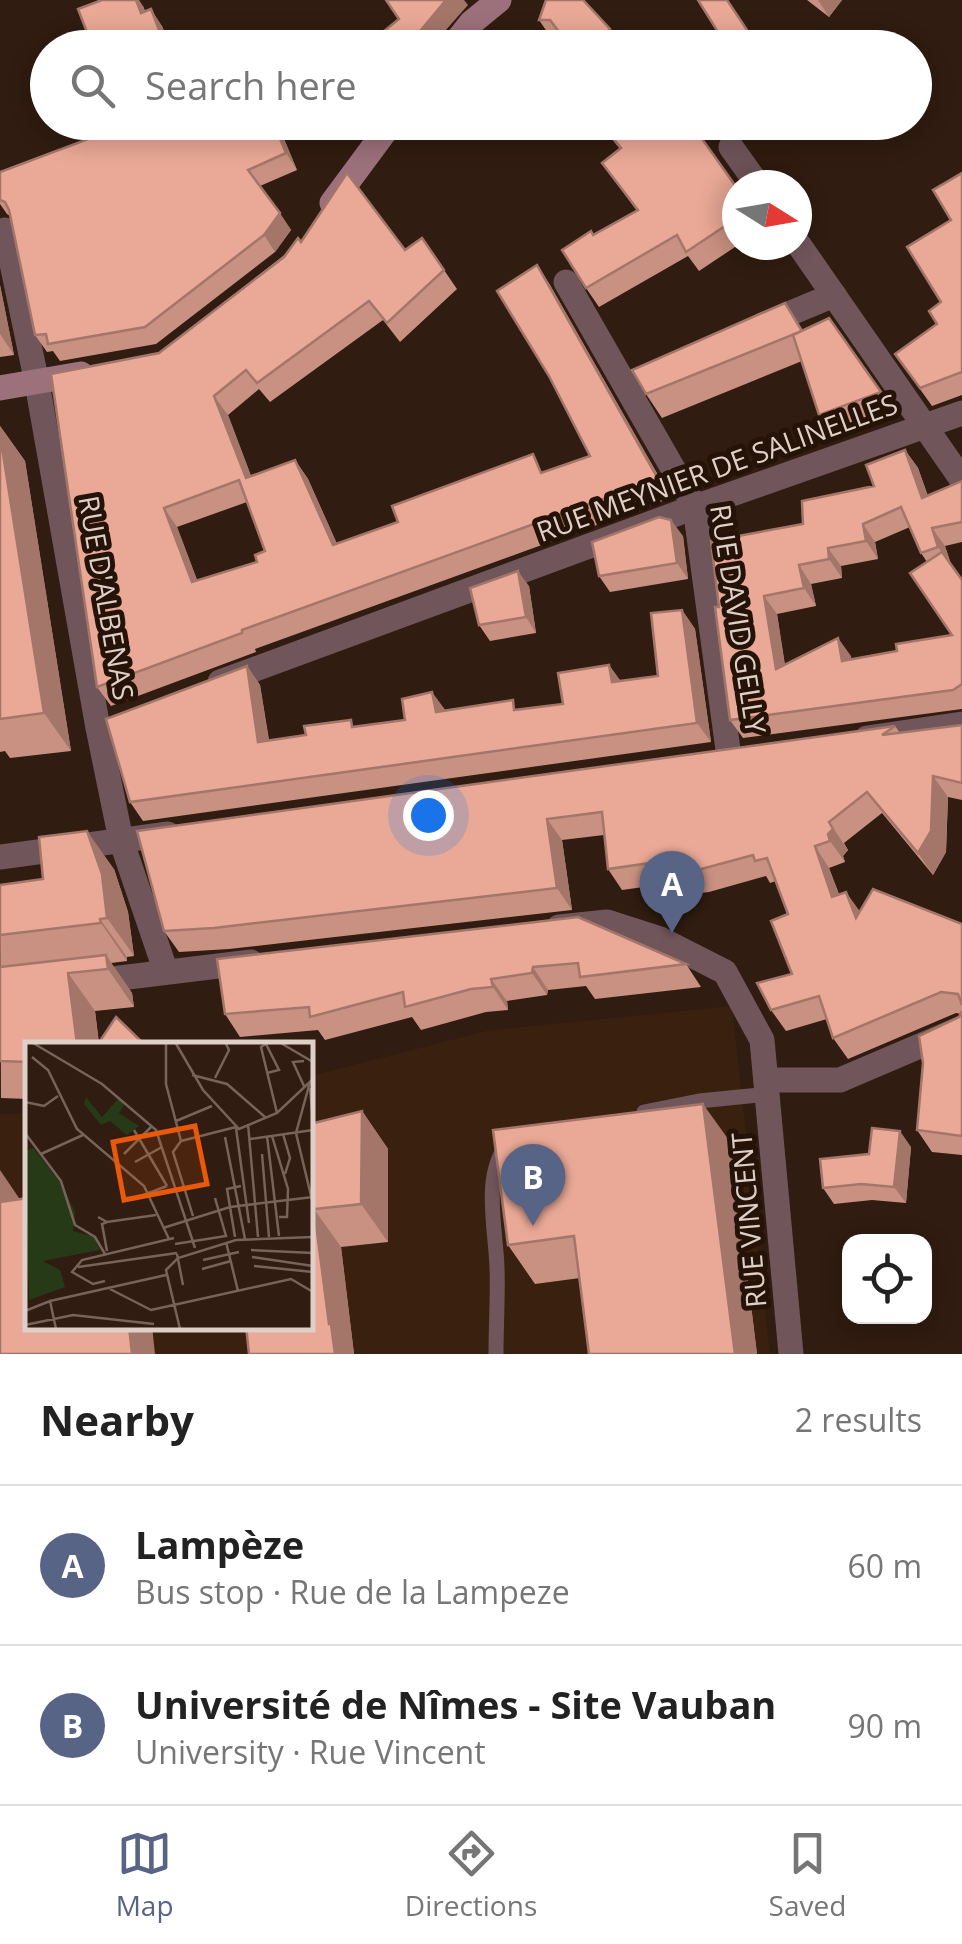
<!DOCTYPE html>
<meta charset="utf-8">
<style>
body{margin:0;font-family:"Open Sans",sans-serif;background:#f2f2f2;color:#222}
.controls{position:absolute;right:30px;bottom:30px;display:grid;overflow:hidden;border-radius:20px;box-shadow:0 5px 25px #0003}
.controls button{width:90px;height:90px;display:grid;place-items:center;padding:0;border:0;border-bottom:2px solid #e0e0e0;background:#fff;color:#222;font:50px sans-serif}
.compass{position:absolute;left:722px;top:170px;width:90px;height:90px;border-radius:50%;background:#fff;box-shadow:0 5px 25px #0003;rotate:101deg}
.you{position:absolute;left:428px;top:815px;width:35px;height:35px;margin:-25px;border:8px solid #fff;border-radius:50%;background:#1a73e8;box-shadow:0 0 0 15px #1a73e833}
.badge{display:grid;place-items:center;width:65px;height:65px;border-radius:50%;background:#586485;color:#fff;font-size:32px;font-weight:700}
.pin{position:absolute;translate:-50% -82px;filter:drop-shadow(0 2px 5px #0008)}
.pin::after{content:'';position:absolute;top:52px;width:35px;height:30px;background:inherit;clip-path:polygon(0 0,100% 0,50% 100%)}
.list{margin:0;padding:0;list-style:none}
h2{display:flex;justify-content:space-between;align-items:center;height:130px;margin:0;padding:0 40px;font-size:42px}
h2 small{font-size:32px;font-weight:400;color:#767676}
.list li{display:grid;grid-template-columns:65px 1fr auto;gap:30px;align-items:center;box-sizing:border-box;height:160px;padding:0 40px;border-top:2px solid #e0e0e0}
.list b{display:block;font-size:38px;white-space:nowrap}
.list p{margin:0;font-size:32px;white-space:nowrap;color:#767676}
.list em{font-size:32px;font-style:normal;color:#767676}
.icon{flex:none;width:55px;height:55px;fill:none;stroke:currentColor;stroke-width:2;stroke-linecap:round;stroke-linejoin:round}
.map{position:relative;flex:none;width:962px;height:1354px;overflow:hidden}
.search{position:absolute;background:#fff;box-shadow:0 5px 25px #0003;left:30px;right:30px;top:30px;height:110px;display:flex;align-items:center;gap:25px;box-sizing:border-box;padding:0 35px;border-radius:55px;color:#767676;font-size:38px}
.sheet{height:450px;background:#fff}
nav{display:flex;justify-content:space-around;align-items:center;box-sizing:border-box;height:140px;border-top:2px solid #e0e0e0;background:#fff;font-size:28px;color:#767676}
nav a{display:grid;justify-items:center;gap:5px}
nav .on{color:#586485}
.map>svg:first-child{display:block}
.built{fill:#39200f}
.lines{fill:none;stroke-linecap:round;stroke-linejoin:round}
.lane{stroke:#70555b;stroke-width:15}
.street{stroke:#70555b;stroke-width:25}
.secondary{stroke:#9c717b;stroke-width:25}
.wall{fill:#c99181;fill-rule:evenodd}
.shaded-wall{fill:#a47669}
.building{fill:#eaa996;stroke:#a47669;stroke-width:2.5;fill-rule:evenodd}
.labels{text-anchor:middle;stroke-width:10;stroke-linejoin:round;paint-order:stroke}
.street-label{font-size:28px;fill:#ded0c8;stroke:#251307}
.inset-road{fill:none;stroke:#76645a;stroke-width:2.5}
.view{fill:#e8590c;fill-opacity:0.15;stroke:#e8590c;stroke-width:5}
.inset-edge{fill:none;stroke:#ded0c8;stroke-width:5}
</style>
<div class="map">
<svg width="962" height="1354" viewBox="0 0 962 1354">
<rect width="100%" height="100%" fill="#301c10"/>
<!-- built -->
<polygon class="built" points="732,1006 770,1354 0,1354 0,1114 27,1114 28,1326 310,1326 310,1076 490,1030"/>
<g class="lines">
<!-- lane -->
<g class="lane">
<polyline points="644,1112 699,1101 769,1094"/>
<path d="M496 1354C496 1325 498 1296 497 1268 496 1230 482 1176 507 1145"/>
</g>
<!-- street -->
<g class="street">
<polyline points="731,147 758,185"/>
<polyline points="5,230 37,383 98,728 121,840 166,972"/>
<polyline points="797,242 962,480"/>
<polyline points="566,282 695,507 729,757"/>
<polyline points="762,325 834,295"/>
<polyline points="220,682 695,507 962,413"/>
<polyline points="867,738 962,724"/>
<polyline points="0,857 168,834"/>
<polyline points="559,927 607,922 660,939 725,972 762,1040 791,1354"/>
<polyline points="87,982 251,962"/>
<polyline points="767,1080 840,1080 962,1028"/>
</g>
<!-- secondary -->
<g class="secondary">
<polyline points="451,48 471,23 499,0"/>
<polyline points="332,203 392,122"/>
<polyline points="0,388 81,374"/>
</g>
</g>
<!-- wall -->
<g class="wall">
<polygon points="546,0 610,29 623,48 570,48 563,39 552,39 539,20"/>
<polygon points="807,0 842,0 829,17"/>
<polygon points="143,6 145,11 162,26 171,48 93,48"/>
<polygon points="122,122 277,122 297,170 260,186 291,230 275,252 156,344 60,361 53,351 47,352 35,335 10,216 7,214 0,204 0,172 123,126"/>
<polygon points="598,122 690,122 737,188 738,245 699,271 688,256 599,307 586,288 593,235 637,211 602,163 620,149"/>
<polygon points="962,173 962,395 932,406 895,354 937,324 951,220"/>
<path d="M422 238 457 289 400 342 383 320 270 402 259 389 228 415 251 476 295 460 308 479 337 544 590 456 537 265 550 285 671 498 255 649 256 652 111 706 97 687 159 353 301 242 405 250ZM247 502 265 551 257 562 197 580 177 527Z"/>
<polygon points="0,285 14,355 0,357"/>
<polygon points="829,318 898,416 835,438 819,415 802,361 662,418 646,394 804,330"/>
<polygon points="0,426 25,461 71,751 10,758 5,751 0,752"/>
<path d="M905 450 918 468 928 496 962 481V542L945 546 951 564 962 580V709L743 738 730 720 719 607 803 524 874 486ZM910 527 921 553 927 562 952 635 897 651 851 659 838 638 785 665 777 614 816 606 811 584 842 578 841 566 878 559 875 542Z"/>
<polygon points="683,536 688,579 610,592 599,576"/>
<polygon points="529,586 536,633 490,641 479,625"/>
<polygon points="682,610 695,629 711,742 143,821 130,802 247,666 260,685 269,740 405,720 445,711 519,709 563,704 609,665 620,681 658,676"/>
<polygon points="962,725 962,800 948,797 946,852 933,875 882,813 844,843 848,850 843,856 845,862 829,868 839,894 860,912 962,924 962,1155 932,1152 917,1130 961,1014 956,1013 848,1059 833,1038 827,1019 786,1031 771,1010 792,974 788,914 776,881 770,883 766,876 709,892 673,896 665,884 622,890 608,869 604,835 562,840 572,910 229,949 179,952 164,931 137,831 895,726 900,733"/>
<polygon points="114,869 128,912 134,956 127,957 127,961 111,963 132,993 134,1007 95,1011 99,1043 144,1044 28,1044 28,1099 1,1098 0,885"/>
<polygon points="217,959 686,964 701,987 595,999 586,986 548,990 547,995 507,1001 508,1010 486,1012 421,1030 412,1017 325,1040 318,1030 240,1037 225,1014"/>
<polygon points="362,1111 388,1149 388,1242 341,1247 354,1354 249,1354 310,1124"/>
<polygon points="731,1143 757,1354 589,1354 580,1278 535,1284 508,1245"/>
<polygon points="911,1147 906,1203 872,1200 834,1204 823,1188 869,1154"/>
</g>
<!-- shaded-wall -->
<g class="shaded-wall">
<polygon points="136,0 139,0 143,6 152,29 141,13"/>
<polygon points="446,0 464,0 468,5 430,48 406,48"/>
<polygon points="818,0 842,0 829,17"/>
<polygon points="151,9 162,26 171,48 161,35"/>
<polygon points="273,122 277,122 297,170 286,153"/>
<polygon points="280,213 291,230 275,252 264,235"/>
<polygon points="537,265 550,285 671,498 658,479"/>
<polygon points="0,285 14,355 0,334"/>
<polygon points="214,396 228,415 259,497 246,478"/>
<polygon points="0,426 25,461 71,751 44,713 0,435"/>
<polygon points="905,450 918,468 935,517 922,498"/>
<polygon points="295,460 308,479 346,564 333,545"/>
<polygon points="164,508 177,527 205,601 192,582"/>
<polygon points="671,520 683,536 688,579 677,563"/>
<polygon points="863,524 875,542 878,559 866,541"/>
<polygon points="932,528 945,546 951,565 938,547"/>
<polygon points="828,548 841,566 842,578 829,559"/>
<polygon points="799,565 811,584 816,606 804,588"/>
<polygon points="518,571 529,586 536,633 526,617"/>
<polygon points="764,596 777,614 788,687 776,669"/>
<polygon points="682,610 695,629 711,742 697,723"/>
<polygon points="838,638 851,656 854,679 842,661"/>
<polygon points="609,665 623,684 612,682"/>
<polygon points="247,666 260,685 272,761 258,742"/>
<polygon points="432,692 446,711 436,712"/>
<polygon points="933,776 948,797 946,852 933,875 918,853"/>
<polygon points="547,819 562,840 572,910 557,888"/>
<polygon points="829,822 848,850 843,856 845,862 830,841 828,834"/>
<polygon points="87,831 114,869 128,912 134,956 107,918"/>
<polygon points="815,846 829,868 847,918 832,897"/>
<polygon points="846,892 861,913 856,918"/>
<polygon points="100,919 127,957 127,961 101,923"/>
<polygon points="106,955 132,993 134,1007 108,969"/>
<polygon points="533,967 548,990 547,995 532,973"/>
<polygon points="68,973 95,1011 99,1044 77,1044"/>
<polygon points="491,979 507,1001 508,1010 493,987"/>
<polygon points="703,1104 731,1143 757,1354 735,1354"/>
<polygon points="362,1111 388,1149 388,1242 361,1204"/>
<polygon points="900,1131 911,1147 906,1203 894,1187"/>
<polygon points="0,1170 21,1201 0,1203"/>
<polygon points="314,1209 341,1247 354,1354 335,1354 329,1324"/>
<polygon points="129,1326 152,1326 155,1354 132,1354"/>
</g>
<!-- building -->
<g class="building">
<polygon points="102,0 136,0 141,13 151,9 161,35 157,36 162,48 93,48 78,9"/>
<polygon points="386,0 446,0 406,48 372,48 368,44 399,19"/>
<polygon points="546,0 583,0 610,29 608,31 623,48 582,48 574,38 563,37 550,20 539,20"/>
<polygon points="698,0 727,0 759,48 728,48"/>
<polygon points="122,122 273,122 286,153 248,170 280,213 264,235 145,327 48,344 46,334 35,335 9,210 5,202 0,200 0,172 123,126"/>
<polygon points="600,122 690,122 737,188 737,218 686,252 677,235 586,288 562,250 591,231 593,235 638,210 602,163 621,148"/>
<path d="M347 173 405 250 422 238 444 270 387 323 369 301 257 383 246 370 214 396 246 478 295 460 333 545 398 522 392 506 533 454 541 473 590 456 549 376 497 291 537 265 658 479 242 630V633L97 687 51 374 159 353 284 257 298 238 301 242ZM239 480 265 551 255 555 257 562 192 582 164 508Z"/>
<polygon points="962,173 962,372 920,388 895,354 937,324 929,311 941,302 907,247 951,220 933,190"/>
<polygon points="785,303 802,331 646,394 632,370"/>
<polygon points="829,318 881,392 819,415 793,335"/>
<polygon points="0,435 44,713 0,719"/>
<polygon points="905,450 922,498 962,481 962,522 932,528 938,547 921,553 901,507 863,524 866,541 828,548 829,559 799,565 804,588 764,596 776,669 838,638 842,661 897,651 896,644 952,635 910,573 942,552 962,580 962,684 953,690 730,720 715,607 719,607 711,541 803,524 802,501 874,486 866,465"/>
<polygon points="659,517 671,520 677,563 599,576 592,542"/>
<polygon points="518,571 526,617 479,625 470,588"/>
<polygon points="682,610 697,723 130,802 106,719 247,666 258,742 306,735 304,726 351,720 352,727 405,720 402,699 432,692 436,712 513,700 514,710 563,704 558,673 609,665 612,682 658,676 651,613"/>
<polygon points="962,725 962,783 933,776 931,831 918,853 867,792 829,822 833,829 828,834 830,841 815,846 832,897 846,892 856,918 873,889 962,924 962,1005 958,994 941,992 833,1038 819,996 771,1010 757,983 792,974 771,921 788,914 767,858 755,861 753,855 694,871 658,875 657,862 608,869 602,812 547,819 557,888 214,928 164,931 137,831 895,726 882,735"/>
<polygon points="87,831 102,874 107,918 100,919 101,923 0,935 0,885 43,879 39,837"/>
<polygon points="578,917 686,964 580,977 578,963 533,967 532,973 491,979 493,987 471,989 405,1007 403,992 310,1017 309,1007 225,1014 217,959"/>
<polygon points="106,955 108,969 68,973 77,1044 28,1044 28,1062 0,1061 0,967"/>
<polygon points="962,1011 962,1136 917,1130 923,1063 919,1036 959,1017"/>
<polygon points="116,1017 144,1044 98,1044"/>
<polygon points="703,1104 735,1354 589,1354 574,1236 508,1245 493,1130"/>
<polygon points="362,1111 361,1204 314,1209 329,1324 331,1324 335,1354 249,1354 246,1326 310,1326 310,1124"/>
<polygon points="872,1128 900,1131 894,1187 861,1184 823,1188 820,1159 869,1154"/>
<polygon points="28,1198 28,1326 129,1326 132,1354 0,1354 0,1202"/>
</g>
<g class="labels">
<!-- street labels -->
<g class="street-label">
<text transform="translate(717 468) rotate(-20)" y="10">RUE MEYNIER DE SALINELLES</text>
<text transform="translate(106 598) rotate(80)" y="10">RUE D'ALBENAS</text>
<text transform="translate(738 619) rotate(81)" y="10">RUE DAVID GELLY</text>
<text transform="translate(749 1220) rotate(-95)" y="10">RUE VINCENT</text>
</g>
</g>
<!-- overview -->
<g transform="translate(25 1042)">
<rect width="288" height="288" fill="#301c10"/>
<path d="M61 55 77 75 93 57 100 62 94 71 114 84 102 93 85 79 76 83 59 62ZM8 106 36 141 50 170 48 189 69 195 75 208 18 219 35 228 40 245 4 258 0 109Z" fill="#263a18"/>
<path class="inset-road" d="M141 0V42L156 99M150 0 178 48 214 87 252 71 288 37M244 0 236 5 252 71M254 0 288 20M8 1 77 42 131 88 170 206M241 2 254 28 242 31M7 15 23 28 52 87 119 144 144 197M167 33 202 42 240 75M190 36 204 8 200 0M285 40 271 91 288 162M279 44 268 20 279 19M285 46 288 81M0 60 19 64 33 54M151 79 187 64M223 82 233 195M211 86 224 181M109 88 142 144M0 91 36 139 50 183 70 195 80 212M258 92 265 116 260 132M242 94 254 194M247 94 263 147 262 175H254M200 95 220 197M225 97 288 88M156 99 148 110 168 174M156 99 211 85M16 112 58 93M99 112 126 85M237 112 244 195M110 120 137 105M113 155 142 144M73 175 82 180 131 173M138 186 205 165 288 155M210 195 202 147 216 144M201 200 213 249M150 202 201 194 190 156M226 208 288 211M82 209 77 182 82 180M152 212 158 243M227 215 288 224M178 218 214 210M229 224 288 230M53 225 152 211M177 227 206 219M80 239 68 242 47 230 57 218 149 196M85 247 126 268M25 259 141 233M126 268 266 237 288 250M0 269 25 259 31 287M0 283 48 273 129 282M155 287 141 228 153 216 211 198 288 195"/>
<path class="view" d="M170 84 182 142 99 158 88 100Z"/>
<rect width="288" height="288" class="inset-edge"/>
</g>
</svg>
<div class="controls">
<button><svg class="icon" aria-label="locate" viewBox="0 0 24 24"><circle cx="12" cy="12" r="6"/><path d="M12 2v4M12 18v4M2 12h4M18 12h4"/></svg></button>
</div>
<svg class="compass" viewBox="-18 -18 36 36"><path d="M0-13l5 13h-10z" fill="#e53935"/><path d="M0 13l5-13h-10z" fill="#767676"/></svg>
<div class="you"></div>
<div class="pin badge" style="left:672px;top:933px">A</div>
<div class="pin badge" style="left:533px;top:1226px">B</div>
<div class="search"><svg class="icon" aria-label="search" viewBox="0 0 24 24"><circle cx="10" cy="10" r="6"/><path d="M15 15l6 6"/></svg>Search here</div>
</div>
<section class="sheet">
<h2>Nearby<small>2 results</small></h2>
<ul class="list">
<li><span class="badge">A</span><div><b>Lampèze</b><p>Bus stop · Rue de la Lampeze</p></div><em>60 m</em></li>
<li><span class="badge">B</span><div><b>Université de Nîmes - Site Vauban</b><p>University · Rue Vincent</p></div><em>90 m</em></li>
</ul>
</section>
<nav>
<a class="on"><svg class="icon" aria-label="map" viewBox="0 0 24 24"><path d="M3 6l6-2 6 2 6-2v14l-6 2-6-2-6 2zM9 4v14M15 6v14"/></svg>Map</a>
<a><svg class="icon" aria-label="directions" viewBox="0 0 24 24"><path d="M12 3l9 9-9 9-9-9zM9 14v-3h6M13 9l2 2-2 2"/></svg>Directions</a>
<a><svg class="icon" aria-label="saved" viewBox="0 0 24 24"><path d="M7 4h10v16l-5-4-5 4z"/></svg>Saved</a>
</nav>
